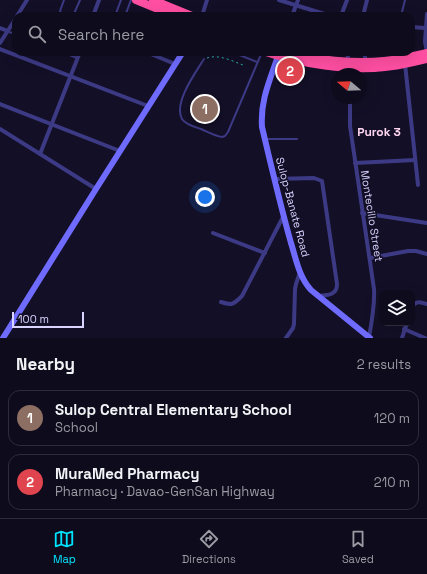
<!DOCTYPE html>
<meta charset="utf-8">
<style>
body{margin:0;font-family:"Space Grotesk",sans-serif;background:#171425;color:#f1f3f6}
.controls{position:absolute;right:12px;bottom:12px;display:grid;overflow:hidden;border-radius:8px;box-shadow:0 4px 16px #0002}
.controls button{width:36px;height:36px;display:grid;place-items:center;padding:0;border:0;border-bottom:1px solid #2e2b3b;background:#0e0b1c;color:#f1f3f6;font:20px sans-serif}
.compass{position:absolute;left:331px;top:68px;width:36px;height:36px;border-radius:50%;background:#0e0b1c;box-shadow:0 4px 16px #0002;rotate:289deg}
.scale{position:absolute;left:12px;bottom:10px;width:72px;box-sizing:border-box;padding-left:4px;border:2px solid #d9d4ff;border-top:0;font-size:11px;line-height:14px;white-space:nowrap;color:#d9d4ff;-webkit-text-stroke:3px #130f26;paint-order:stroke}
.you{position:absolute;left:205px;top:197px;width:14px;height:14px;margin:-10px;border:3px solid #fff;border-radius:50%;background:#1a73e8;box-shadow:0 0 0 6px #1a73e833}
.badge{display:grid;place-items:center;width:26px;height:26px;border-radius:50%;background:#00e5ff;color:#fff;font-size:13px;font-weight:700}
.pin{position:absolute;translate:-50% -50%;border:2px solid #fff;box-shadow:0 1px 4px #0006}
.list{margin:0;padding:0;list-style:none}
h2{display:flex;justify-content:space-between;align-items:center;height:52px;margin:0;padding:0 16px;font-size:17px}
h2 small{font-size:13px;font-weight:400;color:#9b9ba3}
.list li{display:grid;grid-template-columns:26px 1fr auto;gap:12px;align-items:center;box-sizing:border-box;height:56px;margin:0 8px 8px;padding:0 8px;border:1px solid #2e2b3b;border-radius:12px}
.list b{display:block;font-size:15px;white-space:nowrap}
.list p{margin:0;font-size:13px;white-space:nowrap;color:#9b9ba3}
.list em{font-size:13px;font-style:normal;color:#9b9ba3}
.icon{flex:none;width:22px;height:22px;fill:none;stroke:currentColor;stroke-width:2;stroke-linecap:round;stroke-linejoin:round}
.map{position:relative;flex:none;width:427px;height:338px;overflow:hidden}
.search{position:absolute;background:#0e0b1c;box-shadow:0 4px 16px #0002;left:12px;right:12px;top:12px;height:44px;display:flex;align-items:center;gap:10px;box-sizing:border-box;padding:0 14px;border-radius:12px;color:#9b9ba3;font-size:15px}
.sheet{height:180px;background:#0e0b1c}
nav{display:flex;justify-content:space-around;align-items:center;box-sizing:border-box;height:56px;border-top:1px solid #2e2b3b;background:#0e0b1c;font-size:11px;color:#9b9ba3}
nav a{display:grid;justify-items:center;gap:2px}
nav .on{color:#00e5ff}
.map>svg:first-child{display:block}
.lines{fill:none;stroke-linecap:round;stroke-linejoin:round}
.path{stroke:#2fb8b0;stroke-width:1;stroke-dasharray:2 3;stroke-linecap:butt}
.lane{stroke:#3d3a85;stroke-width:2}
.street{stroke:#3d3a85;stroke-width:4}
.secondary{stroke:#6f6bff;stroke-width:6}
.highway{stroke:#ff4fa3;stroke-width:8}
.labels{text-anchor:middle;stroke-width:3;stroke-linejoin:round;paint-order:stroke}
.street-label{font-size:11px;fill:#d9d4ff;stroke:#130f26}
.neighbourhood-label{font-size:12px;font-weight:bold;fill:#ffd6f0;stroke:#130f26}
</style>
<div class="map">
<svg width="427" height="338" viewBox="0 0 427 338">
<rect width="100%" height="100%" fill="#130f26"/>
<g class="lines">
<!-- path -->
<path class="path" d="M207 58C219 54 232 61 243 65"/>
<!-- lane -->
<g class="lane">
<polyline points="64,0 60,11 62,14 65,16"/>
<polyline points="73,16 80,0"/>
<polyline points="116,16 115,16 121,0"/>
<polyline points="125,16 131,0"/>
<polyline points="401,16 405,0"/>
<polyline points="9,32 16,34"/>
<polyline points="62,52 77,58"/>
<polyline points="232,52 257,62"/>
<path d="M204 59C196 72 173 103 182 119 186 125 195 127 201 129 208 132 215 136 222 137L225 136 228 132 262 52"/>
<polyline points="266,139 297,139"/>
</g>
<!-- street -->
<g class="street">
<polyline points="279,0 331,16"/>
<polyline points="427,14 425,42 427,51"/>
<polyline points="17,16 27,0"/>
<polyline points="93,16 99,0"/>
<polyline points="202,16 207,0"/>
<polyline points="292,16 298,0"/>
<polyline points="341,16 347,0"/>
<polyline points="363,16 367,0"/>
<polyline points="411,27 425,28"/>
<polyline points="0,28 8,31"/>
<polyline points="0,43 16,18"/>
<polyline points="0,49 148,106"/>
<polyline points="146,52 175,64"/>
<polyline points="364,52 366,62"/>
<polyline points="346,61 350,52"/>
<polyline points="405,64 418,185"/>
<path d="M350 98V126L374 289C375 305 372 321 369 337"/>
<polyline points="0,104 120,151"/>
<polyline points="0,129 96,189"/>
<polyline points="40,154 80,52"/>
<polyline points="355,163 415,160"/>
<path d="M274 179 314 178 322 181 337 284C337 296 327 295 317 296"/>
<polyline points="362,213 427,223"/>
<polyline points="213,233 265,253"/>
<polyline points="370,258 408,251 416,251 427,254"/>
<path d="M221 302C232 306 234 304 242 296L283 217"/>
<path d="M412 308C415 300 421 302 427 304"/>
<polyline points="404,329 425,338"/>
<polyline points="286,338 293,328 294,324 295,289 296,284 300,272"/>
<polyline points="402,338 407,323"/>
</g>
<!-- secondary -->
<g class="secondary">
<path d="M279 53C271 78 260 99 262 127 271 165 280 204 291 243 296 259 299 277 311 290L370 338"/>
<polyline points="3,338 96,189 183,52"/>
</g>
<!-- highway -->
<g class="highway">
<polyline points="136,0 175,16"/>
<polyline points="153,0 192,16"/>
<path d="M266 52C300 64 349 71 385 67 399 66 413 62 427 59"/>
<path d="M286 52C316 60 354 64 384 61 399 60 413 56 427 53"/>
</g>
</g>
<g class="labels">
<!-- street labels -->
<g class="street-label">
<text transform="translate(293 207) rotate(75)" y="4">Sulop-Banate Road</text>
<text transform="translate(372 216) rotate(81)" y="4">Montecillo Street</text>
</g>
<!-- neighbourhood labels -->
<g class="neighbourhood-label">
<text x="379" y="136">Purok 3</text>
</g>
</g>
</svg>
<div class="controls">
<button><svg class="icon" aria-label="layers" viewBox="0 0 24 24"><path d="M12 4l9 5-9 5-9-5zM3 14l9 5 9-5"/></svg></button>
</div>
<svg class="compass" viewBox="-18 -18 36 36"><path d="M0-13l5 13h-10z" fill="#e53935"/><path d="M0 13l5-13h-10z" fill="#9b9ba3"/></svg>
<div class="scale">100 m</div>
<div class="you"></div>
<div class="pin badge" style="left:205px;top:109px;background:#8d6e63">1</div>
<div class="pin badge" style="left:290px;top:71px;background:#e0444e">2</div>
<div class="search"><svg class="icon" aria-label="search" viewBox="0 0 24 24"><circle cx="10" cy="10" r="6"/><path d="M15 15l6 6"/></svg>Search here</div>
</div>
<section class="sheet">
<h2>Nearby<small>2 results</small></h2>
<ul class="list">
<li><span class="badge" style="background:#8d6e63">1</span><div><b>Sulop Central Elementary School</b><p>School</p></div><em>120 m</em></li>
<li><span class="badge" style="background:#e0444e">2</span><div><b>MuraMed Pharmacy</b><p>Pharmacy · Davao-GenSan Highway</p></div><em>210 m</em></li>
</ul>
</section>
<nav>
<a class="on"><svg class="icon" aria-label="map" viewBox="0 0 24 24"><path d="M3 6l6-2 6 2 6-2v14l-6 2-6-2-6 2zM9 4v14M15 6v14"/></svg>Map</a>
<a><svg class="icon" aria-label="directions" viewBox="0 0 24 24"><path d="M12 3l9 9-9 9-9-9zM9 14v-3h6M13 9l2 2-2 2"/></svg>Directions</a>
<a><svg class="icon" aria-label="saved" viewBox="0 0 24 24"><path d="M7 4h10v16l-5-4-5 4z"/></svg>Saved</a>
</nav>
